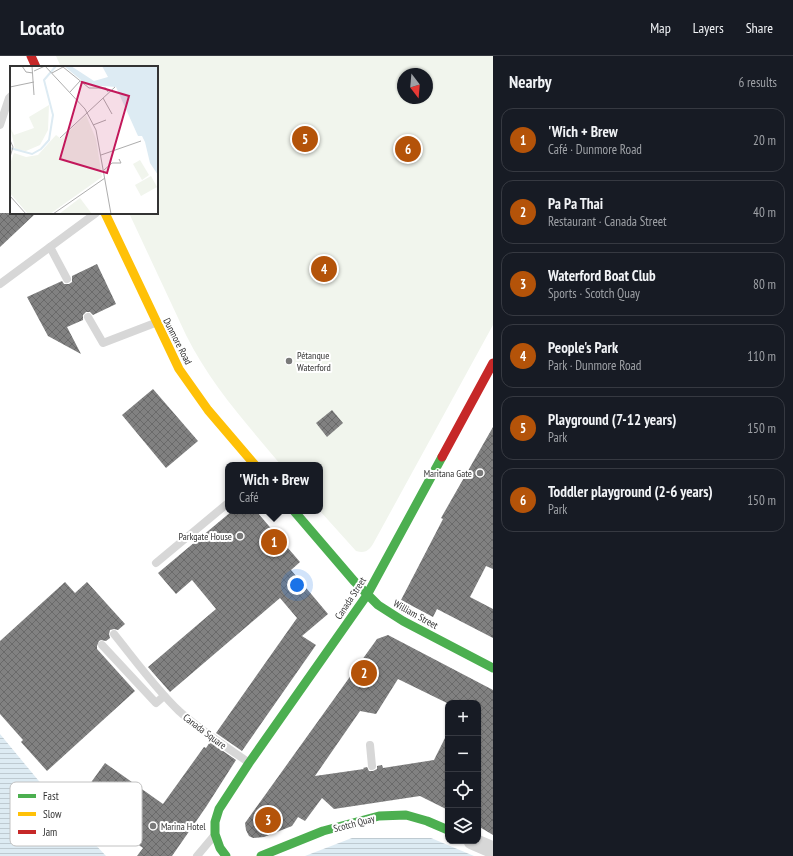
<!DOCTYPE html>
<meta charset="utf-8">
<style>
body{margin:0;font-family:"PT Sans Narrow",sans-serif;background:#20242c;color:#f1f3f6}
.controls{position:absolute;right:12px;bottom:12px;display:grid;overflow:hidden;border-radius:8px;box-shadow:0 1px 3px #0004}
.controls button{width:36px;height:36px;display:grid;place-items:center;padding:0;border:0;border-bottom:1px solid #363941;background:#171b24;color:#f1f3f6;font:20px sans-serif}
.compass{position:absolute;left:397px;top:12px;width:36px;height:36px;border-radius:50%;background:#171b24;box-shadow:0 1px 3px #0004;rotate:164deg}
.you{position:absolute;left:297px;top:529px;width:14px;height:14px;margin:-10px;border:3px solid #fff;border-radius:50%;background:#1a73e8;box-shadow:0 0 0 6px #1a73e833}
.badge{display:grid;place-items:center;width:26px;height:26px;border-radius:50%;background:#b45309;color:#fff;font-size:13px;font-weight:700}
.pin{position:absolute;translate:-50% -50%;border:2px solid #fff;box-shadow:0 1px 4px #0006}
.popup{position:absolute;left:225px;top:406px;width:98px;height:52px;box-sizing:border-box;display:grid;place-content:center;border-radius:8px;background:#171b24;filter:drop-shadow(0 1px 3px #0005);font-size:13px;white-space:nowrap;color:#9ea1a6}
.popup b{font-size:15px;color:#f1f3f6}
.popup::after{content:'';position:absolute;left:50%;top:100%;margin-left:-8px;border:8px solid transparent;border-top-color:#171b24}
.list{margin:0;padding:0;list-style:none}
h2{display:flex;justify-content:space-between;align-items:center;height:52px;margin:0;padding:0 16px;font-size:17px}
h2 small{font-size:13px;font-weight:400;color:#9ea1a6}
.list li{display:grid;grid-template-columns:26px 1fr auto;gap:12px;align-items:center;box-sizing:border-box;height:64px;margin:0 8px 8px;padding:0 8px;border:1px solid #363941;border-radius:12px}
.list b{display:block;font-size:15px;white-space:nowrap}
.list p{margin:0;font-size:13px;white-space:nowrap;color:#9ea1a6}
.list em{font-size:13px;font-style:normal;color:#9ea1a6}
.icon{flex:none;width:22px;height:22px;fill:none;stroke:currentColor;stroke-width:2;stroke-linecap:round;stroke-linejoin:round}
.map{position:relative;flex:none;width:493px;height:800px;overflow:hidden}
header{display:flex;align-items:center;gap:24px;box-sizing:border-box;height:56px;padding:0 20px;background:#171b24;border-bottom:1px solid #363941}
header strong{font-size:19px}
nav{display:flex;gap:22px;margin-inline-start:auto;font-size:14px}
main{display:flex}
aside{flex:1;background:#171b24}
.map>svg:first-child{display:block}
.park{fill:#f1f5ed;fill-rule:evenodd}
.water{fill:url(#water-rules)}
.building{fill:url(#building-cross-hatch)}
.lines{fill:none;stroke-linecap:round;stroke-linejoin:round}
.lane{stroke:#d7d7d7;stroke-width:8}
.street{stroke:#d7d7d7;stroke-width:17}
.fast{stroke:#4caf50;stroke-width:9}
.slow{stroke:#ffc107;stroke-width:9}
.jam{stroke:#c62828;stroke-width:9}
.poi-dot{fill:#7a7a7a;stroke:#fff;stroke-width:1.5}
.labels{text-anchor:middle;stroke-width:4;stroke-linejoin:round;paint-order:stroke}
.street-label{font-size:10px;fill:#333;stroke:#fff}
.poi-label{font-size:10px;fill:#333;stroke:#fff;text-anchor:start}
.inset-river{fill:none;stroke:#ddebf3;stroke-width:2}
.inset-road{fill:none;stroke:#adadad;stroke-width:1}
.view{fill:#c2185b;fill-opacity:0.15;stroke:#c2185b;stroke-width:2}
.inset-edge{fill:none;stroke:#333;stroke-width:2}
.key{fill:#fff;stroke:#c2c2c2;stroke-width:1}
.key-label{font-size:11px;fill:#333}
</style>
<header>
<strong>Locato</strong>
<nav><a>Map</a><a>Layers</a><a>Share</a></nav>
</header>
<main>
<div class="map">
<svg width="493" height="800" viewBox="0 0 493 800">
<defs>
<pattern id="water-rules" width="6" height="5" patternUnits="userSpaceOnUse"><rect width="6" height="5" fill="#ddebf3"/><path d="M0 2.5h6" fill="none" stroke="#becad1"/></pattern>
<pattern id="building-cross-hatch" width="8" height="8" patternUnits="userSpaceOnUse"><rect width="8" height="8" fill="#818181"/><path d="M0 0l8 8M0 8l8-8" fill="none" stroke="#6a6a6a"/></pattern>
</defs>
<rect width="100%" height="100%" fill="#fff"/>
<!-- park -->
<path class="park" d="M56 0H493V269L373 488C368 496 364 497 356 495L320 455V409H281C246 367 211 329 186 279L129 157H157V11H61ZM403 18H427V42H403Z"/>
<!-- water -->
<g class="water">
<polygon points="0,678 62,753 106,800 0,800"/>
<polygon points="352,782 431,782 474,800 305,800"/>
</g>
<!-- building -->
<g class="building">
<polygon points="0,157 36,157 0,191"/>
<polygon points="97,208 116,248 93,259 90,256 86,256 83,259 83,264 67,271 81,298 48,280 27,241 62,225 64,228 69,228 72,226 72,220"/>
<polygon points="153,333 198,385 166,412 122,359"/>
<polygon points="332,354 343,367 327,381 316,367"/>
<polygon points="493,371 493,513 486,510 470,541 493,553 493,582 437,553 433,561 401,544 443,463 441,462"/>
<polygon points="232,455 256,455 300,506 291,514 328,558 302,580 316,589 242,695 216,677 297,562 280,542 170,636 148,611 216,553 192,524 176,538 158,517"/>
<polygon points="65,526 75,537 87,526 125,568 118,574 114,573 110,574 109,578 110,582 106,585 101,584 99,585 97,590 97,593 135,635 47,715 21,686 23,684 0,658 0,585"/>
<polygon points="388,579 493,634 493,779 478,770 478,647 447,647 398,623 376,658 360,655 315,720 364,713 363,712 367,711 369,715 373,715 377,713 377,710 382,709 383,712 434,704 448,676 448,754 420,740 334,753 322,742 305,765 298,761 292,770 264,781 253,782 249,780 246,774 245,767 377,583"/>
<polygon points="210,686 236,704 206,751 172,800 137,800 143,792 77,746 105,707 163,748 204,691 206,692"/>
</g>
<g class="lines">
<!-- lane -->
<g class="lane">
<polyline points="0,69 9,42 11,40"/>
<polyline points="50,191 67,223"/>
<polyline points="0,228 96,157"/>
<polyline points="88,261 103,287 155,267"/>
<polyline points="156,507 228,447"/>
<path d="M114 578C135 604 155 632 179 655 200 674 225 690 248 706"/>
<polyline points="102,589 156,647 164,640"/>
<polyline points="370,689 372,710"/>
<polyline points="197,800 213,781"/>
</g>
<!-- street -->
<polyline class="street" points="472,785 493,794"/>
<!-- fast -->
<g class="fast">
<polyline points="294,455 354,525 378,549 403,565 493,612"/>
<polyline points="226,800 220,792 215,778 215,766 219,753 249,707 367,539 442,401"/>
<polyline points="261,800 323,775 379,760 406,759 427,765 448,774"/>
</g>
<!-- slow -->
<polyline class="slow" points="105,157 179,313 208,354 255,409"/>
<!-- jam -->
<g class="jam">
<polyline points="31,0 36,11"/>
<polyline points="442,401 493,307"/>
</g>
</g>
<!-- markers -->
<g class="poi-dot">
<circle cx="289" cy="305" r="4"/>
<circle cx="480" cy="417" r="4"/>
<circle cx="240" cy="480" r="4"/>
<circle cx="153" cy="770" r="4"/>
</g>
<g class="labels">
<!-- street labels -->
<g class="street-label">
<text transform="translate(178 285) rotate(63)" y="4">Dunmore Road</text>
<text transform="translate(350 542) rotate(-57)" y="4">Canada Street</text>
<text transform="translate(416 558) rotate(29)" y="4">William Street</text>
<text transform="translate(205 675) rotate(37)" y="4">Canada Square</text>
<text transform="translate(354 767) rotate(-15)" y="4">Scotch Quay</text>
</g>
<!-- poi labels -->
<g class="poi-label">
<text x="297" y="303">Pétanque<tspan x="297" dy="12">Waterford</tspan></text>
<text x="472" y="421" text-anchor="end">Maritana Gate</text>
<text x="232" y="484" text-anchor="end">Parkgate House</text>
<text x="161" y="774">Marina Hotel</text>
</g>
</g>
<!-- overview -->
<g transform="translate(10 10)">
<rect width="148" height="148" fill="#fff"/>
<path d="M39 39 38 64 30 79 16 85 5 83 0 61 4 69 24 62 19 51ZM76 49 86 73 92 111 40 148H18L0 127V98L4 87 16 91 28 89 46 69 51 73ZM130 94 139 109 132 114 123 98ZM141 110 147 121 131 130 125 119ZM70 132 82 148H49Z" fill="#f1f5ed"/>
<path d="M54 0H61L84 15 98 11 92 0H148V109L140 97 135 76 132 70H128L106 21 77 19Z" fill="#ddebf3"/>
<path class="inset-river" d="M0 82 22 88 31 83 39 74 43 49 34 14 46 0"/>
<path class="inset-road" d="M12 0 16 6 23 7M22 0 24 29M35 0 75 43 86 64 101 148M24 5 35 0M42 7 53 1 79 22H96L98 26M0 21 24 16M60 26 70 15M93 32 102 48M83 59 96 54M50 72 105 21M0 74 3 81 0 91M91 89 131 75M94 104 102 97H111L109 93M0 130 16 148M43 148 95 112"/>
<path class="view" d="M72 16 119 30 97 107 50 93Z"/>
<rect width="148" height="148" class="inset-edge"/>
</g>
<!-- legend -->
<rect x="10" y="726" width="132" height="64" rx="6" class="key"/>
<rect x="18" y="738" width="18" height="4" fill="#4caf50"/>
<rect x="18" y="756" width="18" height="4" fill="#ffc107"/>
<rect x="18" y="774" width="18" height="4" fill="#c62828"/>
<g class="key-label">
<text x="43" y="744">Fast</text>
<text x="43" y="762">Slow</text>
<text x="43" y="780">Jam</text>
</g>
</svg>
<div class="controls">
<button>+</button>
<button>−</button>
<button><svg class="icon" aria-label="locate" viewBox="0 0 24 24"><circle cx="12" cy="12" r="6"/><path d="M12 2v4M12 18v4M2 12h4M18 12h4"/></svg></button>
<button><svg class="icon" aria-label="layers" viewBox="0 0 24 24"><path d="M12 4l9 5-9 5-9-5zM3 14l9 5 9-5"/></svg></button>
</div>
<svg class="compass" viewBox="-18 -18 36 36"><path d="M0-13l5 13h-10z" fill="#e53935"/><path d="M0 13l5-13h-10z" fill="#9ea1a6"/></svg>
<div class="you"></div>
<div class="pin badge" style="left:274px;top:486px">1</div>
<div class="popup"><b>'Wich + Brew</b>Café</div>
<div class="pin badge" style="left:364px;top:617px">2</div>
<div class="pin badge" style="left:268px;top:764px">3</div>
<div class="pin badge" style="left:324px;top:213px">4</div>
<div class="pin badge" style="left:305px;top:83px">5</div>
<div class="pin badge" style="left:408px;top:93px">6</div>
</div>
<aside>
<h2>Nearby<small>6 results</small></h2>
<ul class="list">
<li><span class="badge">1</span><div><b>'Wich + Brew</b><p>Café · Dunmore Road</p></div><em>20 m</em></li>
<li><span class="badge">2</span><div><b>Pa Pa Thai</b><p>Restaurant · Canada Street</p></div><em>40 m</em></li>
<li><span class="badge">3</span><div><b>Waterford Boat Club</b><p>Sports · Scotch Quay</p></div><em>80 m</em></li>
<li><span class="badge">4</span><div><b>People's Park</b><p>Park · Dunmore Road</p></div><em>110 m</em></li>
<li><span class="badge">5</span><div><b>Playground (7-12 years)</b><p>Park</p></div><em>150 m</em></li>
<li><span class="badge">6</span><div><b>Toddler playground (2-6 years)</b><p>Park</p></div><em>150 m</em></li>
</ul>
</aside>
</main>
